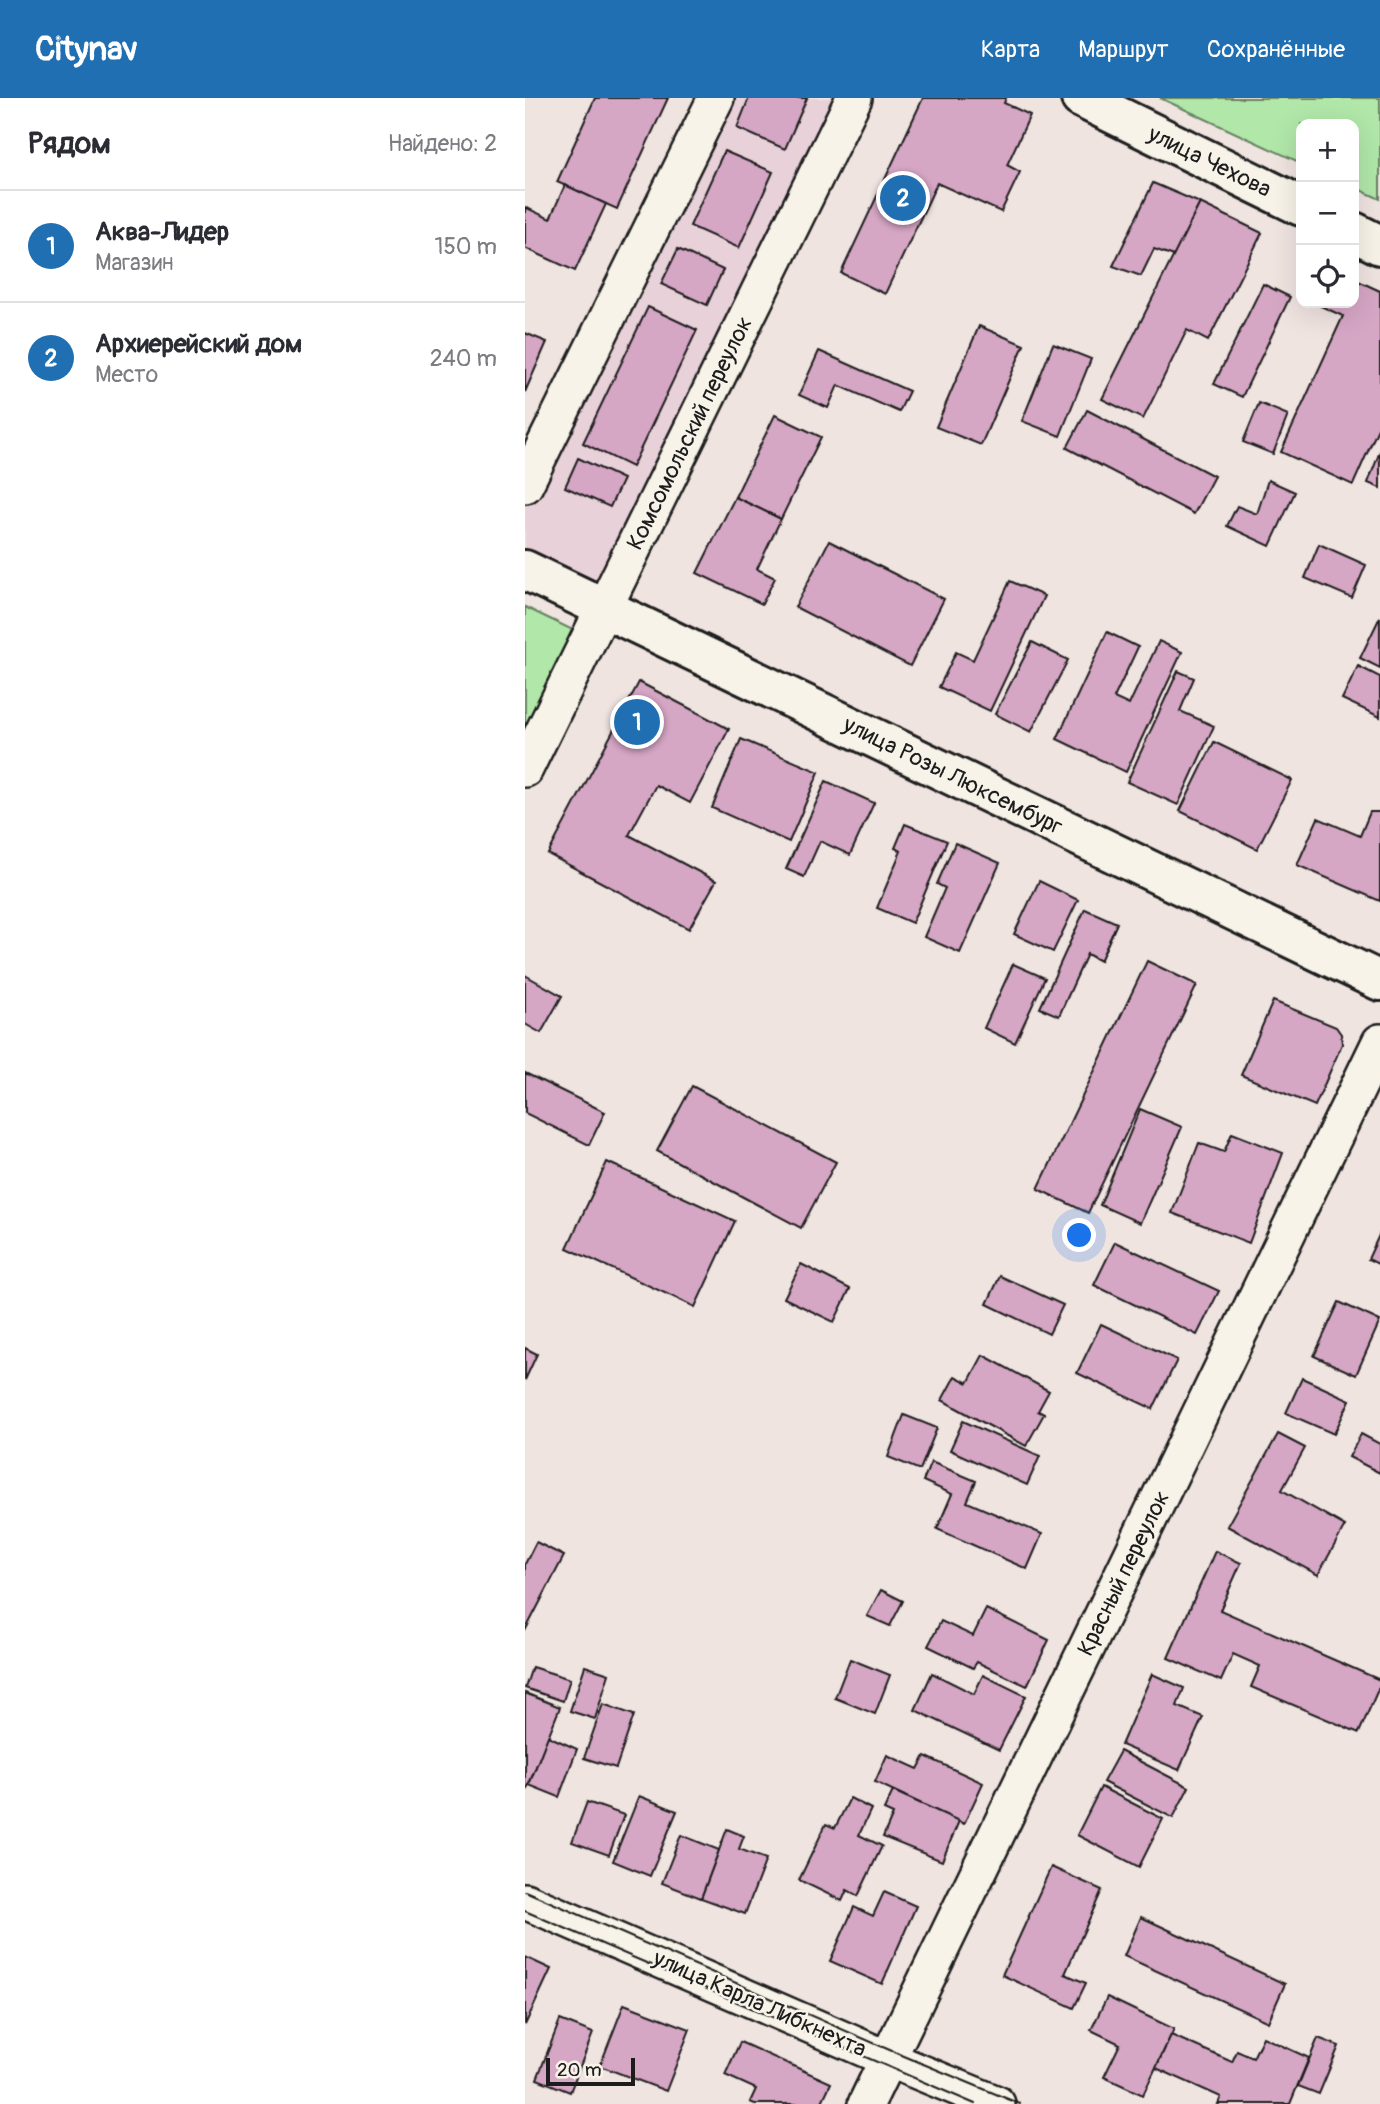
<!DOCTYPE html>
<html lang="ru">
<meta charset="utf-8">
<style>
body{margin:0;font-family:Pangolin,sans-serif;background:#f2f2f3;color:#2b2b33}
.controls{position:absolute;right:21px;top:21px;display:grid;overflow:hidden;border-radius:14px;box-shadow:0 7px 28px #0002}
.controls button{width:63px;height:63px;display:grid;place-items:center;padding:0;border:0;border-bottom:2px solid #e1e1e2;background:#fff;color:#2b2b33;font:35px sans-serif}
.scale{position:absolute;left:21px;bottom:18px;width:89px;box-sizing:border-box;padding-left:7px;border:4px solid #1c1c1c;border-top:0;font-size:19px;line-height:24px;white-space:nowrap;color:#1c1c1c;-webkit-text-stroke:5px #f7f3e8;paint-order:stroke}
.you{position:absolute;left:555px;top:1138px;width:24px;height:24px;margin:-18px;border:5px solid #fff;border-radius:50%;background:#1a73e8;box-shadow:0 0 0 10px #1a73e833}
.badge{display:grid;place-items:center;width:46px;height:46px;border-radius:50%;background:#1f6fb2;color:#fff;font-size:23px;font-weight:700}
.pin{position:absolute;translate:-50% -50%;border:4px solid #fff;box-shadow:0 2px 7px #0006}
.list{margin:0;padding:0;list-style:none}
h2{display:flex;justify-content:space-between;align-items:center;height:91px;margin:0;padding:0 28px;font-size:30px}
h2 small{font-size:23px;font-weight:400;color:#7c7c81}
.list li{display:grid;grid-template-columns:46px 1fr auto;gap:21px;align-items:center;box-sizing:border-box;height:112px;padding:0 28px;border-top:2px solid #e1e1e2}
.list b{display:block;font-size:26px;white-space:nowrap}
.list p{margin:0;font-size:23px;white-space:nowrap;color:#7c7c81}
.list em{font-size:23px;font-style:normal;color:#7c7c81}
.icon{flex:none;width:38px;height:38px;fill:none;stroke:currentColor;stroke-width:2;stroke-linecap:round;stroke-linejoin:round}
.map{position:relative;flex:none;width:855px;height:2006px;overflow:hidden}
header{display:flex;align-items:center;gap:42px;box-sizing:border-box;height:98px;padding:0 35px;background:#1f6fb2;color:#fff}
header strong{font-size:33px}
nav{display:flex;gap:38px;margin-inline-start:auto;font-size:24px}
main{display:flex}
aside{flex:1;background:#fff}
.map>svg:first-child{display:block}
.built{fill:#e8d1d9}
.green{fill:#b1e7a9;stroke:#668262;stroke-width:2}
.building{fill:#d6a6c5;stroke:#1c1c1c;stroke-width:2}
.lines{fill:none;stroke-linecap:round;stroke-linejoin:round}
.minor-casing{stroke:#1c1c1c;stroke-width:40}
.tertiary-casing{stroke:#1c1c1c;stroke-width:44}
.secondary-casing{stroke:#1c1c1c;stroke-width:44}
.minor{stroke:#f7f3e8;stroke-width:35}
.tertiary{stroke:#f7f3e8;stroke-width:38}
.secondary{stroke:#f7f3e8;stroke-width:38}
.tram{stroke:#1c1c1c;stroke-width:2}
.labels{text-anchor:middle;stroke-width:5;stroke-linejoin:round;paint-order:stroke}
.street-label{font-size:23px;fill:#1c1c1c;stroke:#f7f3e8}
</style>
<header>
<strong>Citynav</strong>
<nav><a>Карта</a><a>Маршрут</a><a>Сохранённые</a></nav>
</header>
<main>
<aside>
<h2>Рядом<small>Найдено: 2</small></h2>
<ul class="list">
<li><span class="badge">1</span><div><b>Аква-Лидер</b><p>Магазин</p></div><em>150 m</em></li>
<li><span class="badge">2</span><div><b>Архиерейский дом</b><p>Место</p></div><em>240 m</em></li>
</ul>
</aside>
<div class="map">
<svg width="855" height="2006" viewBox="0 0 855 2006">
<rect width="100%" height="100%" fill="#f0e4e1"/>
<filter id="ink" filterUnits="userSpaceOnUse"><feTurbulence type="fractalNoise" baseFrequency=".0143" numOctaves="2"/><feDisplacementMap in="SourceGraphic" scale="14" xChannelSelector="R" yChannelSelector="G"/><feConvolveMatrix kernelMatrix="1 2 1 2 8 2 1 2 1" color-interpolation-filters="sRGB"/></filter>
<g filter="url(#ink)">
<!-- built -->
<polygon class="built" points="191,0 329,0 79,510 0,472 0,387"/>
<!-- green -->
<g class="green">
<polygon points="635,0 855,0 855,101 829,89 829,26 776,26 776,65"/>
<polygon points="0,509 54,535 0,645"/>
</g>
<!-- building -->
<g class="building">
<polygon points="70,0 143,0 92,111 32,84"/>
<polygon points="224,0 282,0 260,51 212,30"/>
<polygon points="398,0 481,0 479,5 505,17 482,67 495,74 476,114 412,85 360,196 316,175"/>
<polygon points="199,53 248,74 214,150 165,128"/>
<polygon points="628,85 675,105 649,158 629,151 616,178 588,168"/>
<polygon points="40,87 81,106 50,173 0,150 0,109 25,121"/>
<polygon points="675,105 737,135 683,243 662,232 618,321 577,301"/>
<polygon points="153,151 198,172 182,207 136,186"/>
<polygon points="829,181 855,193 855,326 828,387 756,354 818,218 789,205 829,205"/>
<polygon points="738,186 765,199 717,299 689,286"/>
<polygon points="123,209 172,232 107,369 58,345"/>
<polygon points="454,228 499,247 456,347 411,329"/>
<polygon points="0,235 22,244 0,294"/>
<polygon points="528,246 566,261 535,338 497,323"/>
<polygon points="294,253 384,293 374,314 313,287 303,310 274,297"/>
<polygon points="734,305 763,317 748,356 718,344"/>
<polygon points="562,312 689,378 669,416 542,350"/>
<polygon points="250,317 296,339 256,421 210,399"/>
<polygon points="855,353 855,390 843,385"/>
<polygon points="53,360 98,381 85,409 40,389"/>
<polygon points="743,382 770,394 745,448 702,428 712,408 732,416"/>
<polygon points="210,399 256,421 232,471 250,480 237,506 172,475"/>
<polygon points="304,443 419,501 385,568 270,509"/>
<polygon points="794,446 841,467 827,500 780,480"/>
<polygon points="485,483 519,498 465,613 414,589 431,554 448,562"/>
<polygon points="855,519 855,570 835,560"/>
<polygon points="582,534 613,549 589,600 604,607 634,543 657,554 601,674 532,641"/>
<polygon points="507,544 543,562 506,634 470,616"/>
<polygon points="833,568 855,579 855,619 817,601"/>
<polygon points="653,573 669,580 655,613 689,628 653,707 602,684"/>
<polygon points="114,584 204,631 165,705 131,687 104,737 191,783 164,831 23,756"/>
<polygon points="216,641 294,674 264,744 187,710"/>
<polygon points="689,644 767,682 732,751 655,713"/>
<polygon points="301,683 349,705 325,757 295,743 279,779 261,771"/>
<polygon points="845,714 855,714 855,803 772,767 793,720 835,738"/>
<polygon points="380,726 422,743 387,825 352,810 376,753 370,750"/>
<polygon points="430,745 475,765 435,855 399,839 420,790 412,786"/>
<polygon points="514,783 553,802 528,854 489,836"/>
<polygon points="560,811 592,825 575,863 562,856 534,918 515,910"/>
<polygon points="622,863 672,887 563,1115 513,1091"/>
<polygon points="488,866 520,880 490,945 459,930"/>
<polygon points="0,877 37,898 16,935 0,926"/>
<polygon points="748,903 811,929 816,936 817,946 790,1008 716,977"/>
<polygon points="0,975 80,1014 64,1047 0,1015"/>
<polygon points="167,988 311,1064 276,1130 132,1053"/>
<polygon points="615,1011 657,1029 615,1125 575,1107"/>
<polygon points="707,1035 758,1055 724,1145 647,1115 674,1045 699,1054"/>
<polygon points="82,1064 210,1123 170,1209 42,1150"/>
<polygon points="855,1135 855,1167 843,1161"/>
<polygon points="590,1144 694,1193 672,1237 569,1187"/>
<polygon points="276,1166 325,1191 309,1224 259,1200"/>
<polygon points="475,1178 538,1207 524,1236 462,1206"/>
<polygon points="814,1204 855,1223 831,1277 789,1258"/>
<polygon points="576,1226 652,1262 628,1311 552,1275"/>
<polygon points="0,1250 12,1256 0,1282"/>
<polygon points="458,1257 524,1293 513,1313 519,1316 501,1348 417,1302 430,1278 443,1285"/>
<polygon points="777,1280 825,1302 809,1336 761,1315"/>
<polygon points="379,1317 412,1330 395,1372 363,1359"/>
<polygon points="438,1323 515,1358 502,1387 425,1352"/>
<polygon points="753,1336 780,1350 757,1392 820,1428 793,1477 702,1428"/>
<polygon points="836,1336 855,1346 855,1375 824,1359"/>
<polygon points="406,1364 451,1383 442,1404 517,1436 502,1471 412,1431 427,1396 398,1383"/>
<polygon points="11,1444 39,1458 0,1533 0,1466"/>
<polygon points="690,1453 716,1465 695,1512 855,1582 855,1587 834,1635 726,1589 735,1568 708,1556 696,1583 643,1560"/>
<polygon points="356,1492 378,1503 365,1528 342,1518"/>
<polygon points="461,1511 524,1542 502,1588 452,1564 448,1570 403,1548 416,1523 448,1538"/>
<polygon points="325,1561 365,1577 350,1616 310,1600"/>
<polygon points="60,1568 84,1576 70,1621 45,1613"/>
<polygon points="7,1569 45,1581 38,1603 0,1590"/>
<polygon points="407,1575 449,1596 458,1577 501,1598 474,1652 390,1612"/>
<polygon points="627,1576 659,1590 652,1608 678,1619 654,1672 596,1647"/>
<polygon points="0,1595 35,1609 0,1696"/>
<polygon points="78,1606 109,1617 91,1670 59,1660"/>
<polygon points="23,1638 52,1651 34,1699 4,1687"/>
<polygon points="595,1653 664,1689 648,1720 578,1684"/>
<polygon points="362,1657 393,1671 400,1658 458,1685 439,1726 350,1684"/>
<polygon points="576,1689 638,1721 614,1769 552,1737"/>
<polygon points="368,1693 434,1723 417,1763 358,1739 368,1716 359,1712"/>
<polygon points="114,1698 152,1713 125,1778 88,1763"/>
<polygon points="325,1700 346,1711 334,1737 357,1748 333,1798 322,1792 317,1803 274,1782 301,1726 310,1730"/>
<polygon points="62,1704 99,1717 84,1757 47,1744"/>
<polygon points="202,1731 219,1738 214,1751 241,1761 220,1816 176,1800"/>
<polygon points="156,1737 194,1752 176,1800 137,1785"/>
<polygon points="526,1769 577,1792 540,1876 561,1885 549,1910 477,1877"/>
<polygon points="359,1794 391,1808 357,1886 305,1863 329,1809 348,1818"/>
<polygon points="616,1819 760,1886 743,1924 599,1858"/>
<polygon points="0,1859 26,1871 0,1927"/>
<polygon points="582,1899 649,1931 618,1997 579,1979 595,1946 566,1932"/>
<polygon points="99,1906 165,1931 141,1993 75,1968"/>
<polygon points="35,1922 68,1935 45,1994 12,1981"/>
<polygon points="646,1937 707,1964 712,1953 728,1960 738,1939 784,1960 765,2006 693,2006 696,1999 631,1970"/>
<polygon points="793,1940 814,1948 794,1996 773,1988"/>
<polygon points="215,1944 306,1985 296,2006 230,2006 225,2004 231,1991 200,1977"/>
</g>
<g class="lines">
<!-- minor casing -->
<g class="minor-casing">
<g id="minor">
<polyline points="0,387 191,0"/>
<polyline points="0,671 329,0"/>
<polyline points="0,1803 363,1961 472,2006"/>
<polyline points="341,2006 855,944"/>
</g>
</g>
<!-- tertiary casing -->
<g class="tertiary-casing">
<polyline id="tertiary" points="0,472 855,883"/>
</g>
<!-- secondary casing -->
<g class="secondary-casing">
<g id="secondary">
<polyline points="556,0 776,108"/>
<polyline points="829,134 855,147"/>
</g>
</g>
<!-- minor -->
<use href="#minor" class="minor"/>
<!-- tertiary -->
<use href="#tertiary" class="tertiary"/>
<!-- secondary -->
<use href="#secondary" class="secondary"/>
<!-- tram -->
<g class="tram">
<polyline points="0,1793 367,1953 495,2006"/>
<polyline points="0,1813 450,2006"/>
</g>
</g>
</g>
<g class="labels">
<!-- street labels -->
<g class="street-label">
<text transform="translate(685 63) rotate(26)" y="8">улица Чехова</text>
<text transform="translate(164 335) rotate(-64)" y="8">Комсомольский переулок</text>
<text transform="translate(428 677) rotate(26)" y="8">улица Розы Люксембург</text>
<text transform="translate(598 1475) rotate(-64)" y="8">Красный переулок</text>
<text transform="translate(235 1905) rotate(24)" y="8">улица Карла Либкнехта</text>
</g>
</g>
</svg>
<div class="controls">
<button>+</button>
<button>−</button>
<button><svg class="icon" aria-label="locate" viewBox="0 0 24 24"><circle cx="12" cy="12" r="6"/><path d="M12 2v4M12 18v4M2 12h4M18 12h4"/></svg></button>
</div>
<div class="scale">20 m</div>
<div class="you"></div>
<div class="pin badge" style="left:112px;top:624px">1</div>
<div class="pin badge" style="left:378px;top:100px">2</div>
</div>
</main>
